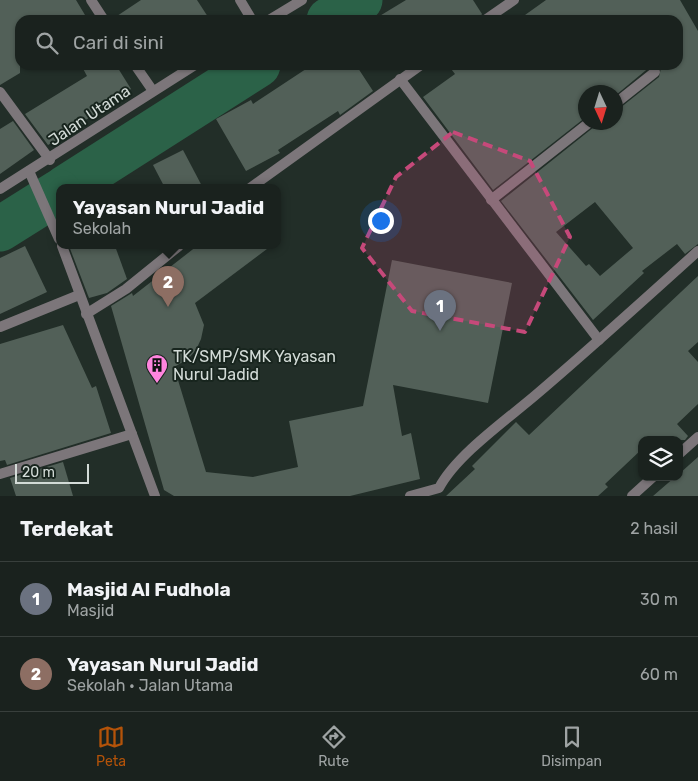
<!DOCTYPE html>
<html lang="id">
<meta charset="utf-8">
<style>
body{margin:0;font-family:Rubik,sans-serif;background:#232a27;color:#f1f3f6}
.controls{position:absolute;right:15px;bottom:15px;display:grid;overflow:hidden;border-radius:10px;box-shadow:0 1px 4px #0004}
.controls button{width:45px;height:45px;display:grid;place-items:center;padding:0;border:0;border-bottom:1px solid #383f3c;background:#1a221e;color:#f1f3f6;font:25px sans-serif}
.compass{position:absolute;left:578px;top:85px;width:45px;height:45px;border-radius:50%;background:#1a221e;box-shadow:0 1px 4px #0004;rotate:176deg}
.scale{position:absolute;left:15px;bottom:12px;width:74px;box-sizing:border-box;padding-left:5px;border:2px solid #d3dbd7;border-top:0;font-size:14px;line-height:18px;white-space:nowrap;color:#d3dbd7;-webkit-text-stroke:4px #18251e;paint-order:stroke}
.you{position:absolute;left:380px;top:220px;width:18px;height:18px;margin:-12px;border:4px solid #fff;border-radius:50%;background:#1a73e8;box-shadow:0 0 0 8px #1a73e833}
.badge{display:grid;place-items:center;width:32px;height:32px;border-radius:50%;background:#b45309;color:#fff;font-size:16px;font-weight:700}
.pin{position:absolute;translate:-50% -41px;filter:drop-shadow(0 1px 2px #0008)}
.pin::after{content:'';position:absolute;top:26px;width:18px;height:15px;background:inherit;clip-path:polygon(0 0,100% 0,50% 100%)}
.popup{position:absolute;left:56px;top:184px;width:225px;height:65px;box-sizing:border-box;display:grid;place-content:center;border-radius:10px;background:#1a221e;filter:drop-shadow(0 1px 4px #0005);font-size:16px;white-space:nowrap;color:#9fa4a4}
.popup b{font-size:19px;color:#f1f3f6}
.popup::after{content:'';position:absolute;left:50%;top:100%;margin-left:-10px;border:10px solid transparent;border-top-color:#1a221e}
.list{margin:0;padding:0;list-style:none}
h2{display:flex;justify-content:space-between;align-items:center;height:65px;margin:0;padding:0 20px;font-size:21px}
h2 small{font-size:16px;font-weight:400;color:#9fa4a4}
.list li{display:grid;grid-template-columns:32px 1fr auto;gap:15px;align-items:center;box-sizing:border-box;height:75px;padding:0 20px;border-top:1px solid #383f3c}
.list b{display:block;font-size:19px;white-space:nowrap}
.list p{margin:0;font-size:16px;white-space:nowrap;color:#9fa4a4}
.list em{font-size:16px;font-style:normal;color:#9fa4a4}
.icon{flex:none;width:28px;height:28px;fill:none;stroke:currentColor;stroke-width:2;stroke-linecap:round;stroke-linejoin:round}
.map{position:relative;flex:none;width:698px;height:496px;overflow:hidden}
.search{position:absolute;background:#1a221e;box-shadow:0 1px 4px #0004;left:15px;right:15px;top:15px;height:55px;display:flex;align-items:center;gap:12px;box-sizing:border-box;padding:0 18px;border-radius:15px;color:#9fa4a4;font-size:19px}
.sheet{height:215px;background:#1a221e}
nav{display:flex;justify-content:space-around;align-items:center;box-sizing:border-box;height:70px;border-top:1px solid #383f3c;background:#1a221e;font-size:14px;color:#9fa4a4}
nav a{display:grid;justify-items:center;gap:2px}
nav .on{color:#b45309}
.map>svg:first-child{display:block}
.lines{fill:none;stroke-linecap:round;stroke-linejoin:round}
.river{stroke:#2b6248;stroke-width:45}
.building{fill:#526058;fill-rule:evenodd}
.street{stroke:#7c767a;stroke-width:10}
.marked{fill:#c6497a;fill-opacity:0.2;stroke:#c6497a;stroke-width:4;stroke-dasharray:10 6;stroke-linejoin:round}
.labels{text-anchor:middle;stroke-width:4;stroke-linejoin:round;paint-order:stroke}
.street-label{font-size:16px;fill:#d3dbd7;stroke:#18251e}
.poi-label{font-size:16px;fill:#d3dbd7;stroke:#18251e;text-anchor:start}
</style>
<div class="map">
<svg width="698" height="496" viewBox="0 0 698 496">
<rect width="100%" height="100%" fill="#222e28"/>
<g class="lines">
<!-- river -->
<g class="river">
<polyline points="329,20 360,0"/>
<polyline points="65,188 258,65"/>
<polyline points="0,229 59,192"/>
</g>
</g>
<!-- building -->
<g class="building">
<polygon points="0,0 76,0 88,20 20,20 20,73 0,85"/>
<polygon points="141,0 197,0 210,20 111,20"/>
<polygon points="406,0 473,0 482,14 478,20 373,20"/>
<path d="M546 0H680L698 31V244L685 254 677 244 642 271 644 273 593 320 501 201 594 127 597 122H616V110L620 108 659 77 661 68 657 65 651 66 616 95V92H586V117L493 190 423 97 455 74 448 65H678V20H518ZM595 202 633 248 600 276 589 264 586 266 556 232Z"/>
<polygon points="81,65 116,65 131,89 103,107 104,109 82,122 84,124 48,145 25,114 87,76"/>
<polygon points="312,65 356,65 373,91 340,115 338,111 278,150 280,153 246,171 216,119 251,100 253,104"/>
<polygon points="13,121 34,150 0,174 0,129"/>
<polygon points="183,150 203,188 165,188 153,165"/>
<polygon points="25,246 47,292 0,314 0,258"/>
<polygon points="69,246 115,246 127,279 107,293 89,298"/>
<polygon points="197,246 271,246 195,303 204,325 201,339 196,350 188,359 174,367 206,472 253,477 298,467 289,421 363,406 392,260 512,283 488,403 393,385 402,436 411,433 420,479 350,496 174,496 164,490 111,306 132,293 133,296"/>
<polygon points="698,276 698,342 688,351 698,362 698,404 677,424 688,436 685,440 642,440 642,449 605,484 608,487 598,496 446,496 475,469 472,466 516,422 529,435"/>
<polygon points="63,325 92,388 96,386 111,433 7,465 5,460 0,461 0,344"/>
<polygon points="698,457 698,496 653,496 675,477 679,477 679,474"/>
<polygon points="63,462 73,496 16,496 10,478"/>
</g>
<g class="lines">
<!-- street -->
<g class="street">
<polyline points="91,0 104,20"/>
<polyline points="240,0 252,20"/>
<polyline points="269,20 302,0"/>
<polyline points="485,20 514,0"/>
<polyline points="135,65 153,91"/>
<polyline points="400,79 599,340"/>
<polyline points="0,92 50,160"/>
<polyline points="616,103 655,72"/>
<polyline points="29,171 59,239"/>
<polyline points="250,188 421,65"/>
<polyline points="0,189 195,65"/>
<polyline points="491,200 590,122"/>
<polyline points="62,246 155,496"/>
<polyline points="86,314 126,289 179,246"/>
<polyline points="0,327 79,295"/>
<polyline points="679,454 698,437"/>
<polyline points="0,474 132,434"/>
<path d="M410 496 439 488C457 454 508 419 538 393 592 347 645 299 698 251"/>
<polyline points="632,496 653,477"/>
</g>
</g>
<!-- marked area -->
<path class="marked" d="M453 132 530 161 570 237 525 332 412 311 362 248 396 177Z"/>
<!-- icons -->
<defs>
<g id="building-pin" transform="scale(1.125)"><path d="M0 17L-7.5 6A9.5 9.5 0 1 1 7.5 6Z" fill="#ff85de" stroke="#18251e"/><path d="M-4-6H4V6H1V3H-1V6H-4ZM-2.5-4.3h1.7v1.8h-1.7ZM.8-4.3h1.7v1.8H.8ZM-2.5-1h1.7V.8h-1.7ZM.8-1h1.7V.8H.8Z" fill="#111"/></g>
</defs>
<g fill-rule="evenodd">
<use href="#building-pin" x="157" y="365"/>
</g>
<g class="labels">
<!-- street labels -->
<g class="street-label">
<text transform="translate(89 115) rotate(-34)" y="6">Jalan Utama</text>
</g>
<!-- poi labels -->
<g class="poi-label">
<text x="173" y="362">TK/SMP/SMK Yayasan<tspan x="173" dy="18">Nurul Jadid</tspan></text>
</g>
</g>
</svg>
<div class="controls">
<button><svg class="icon" aria-label="layers" viewBox="0 0 24 24"><path d="M12 4l9 5-9 5-9-5zM3 14l9 5 9-5"/></svg></button>
</div>
<svg class="compass" viewBox="-18 -18 36 36"><path d="M0-13l5 13h-10z" fill="#e53935"/><path d="M0 13l5-13h-10z" fill="#9fa4a4"/></svg>
<div class="scale">20 m</div>
<div class="you"></div>
<div class="pin badge" style="left:440px;top:331px;background:#6b7280">1</div>
<div class="pin badge" style="left:168px;top:307px;background:#8d6e63">2</div>
<div class="popup"><b>Yayasan Nurul Jadid</b>Sekolah</div>
<div class="search"><svg class="icon" aria-label="search" viewBox="0 0 24 24"><circle cx="10" cy="10" r="6"/><path d="M15 15l6 6"/></svg>Cari di sini</div>
</div>
<section class="sheet">
<h2>Terdekat<small>2 hasil</small></h2>
<ul class="list">
<li><span class="badge" style="background:#6b7280">1</span><div><b>Masjid Al Fudhola</b><p>Masjid</p></div><em>30 m</em></li>
<li><span class="badge" style="background:#8d6e63">2</span><div><b>Yayasan Nurul Jadid</b><p>Sekolah · Jalan Utama</p></div><em>60 m</em></li>
</ul>
</section>
<nav>
<a class="on"><svg class="icon" aria-label="map" viewBox="0 0 24 24"><path d="M3 6l6-2 6 2 6-2v14l-6 2-6-2-6 2zM9 4v14M15 6v14"/></svg>Peta</a>
<a><svg class="icon" aria-label="directions" viewBox="0 0 24 24"><path d="M12 3l9 9-9 9-9-9zM9 14v-3h6M13 9l2 2-2 2"/></svg>Rute</a>
<a><svg class="icon" aria-label="saved" viewBox="0 0 24 24"><path d="M7 4h10v16l-5-4-5 4z"/></svg>Disimpan</a>
</nav>
